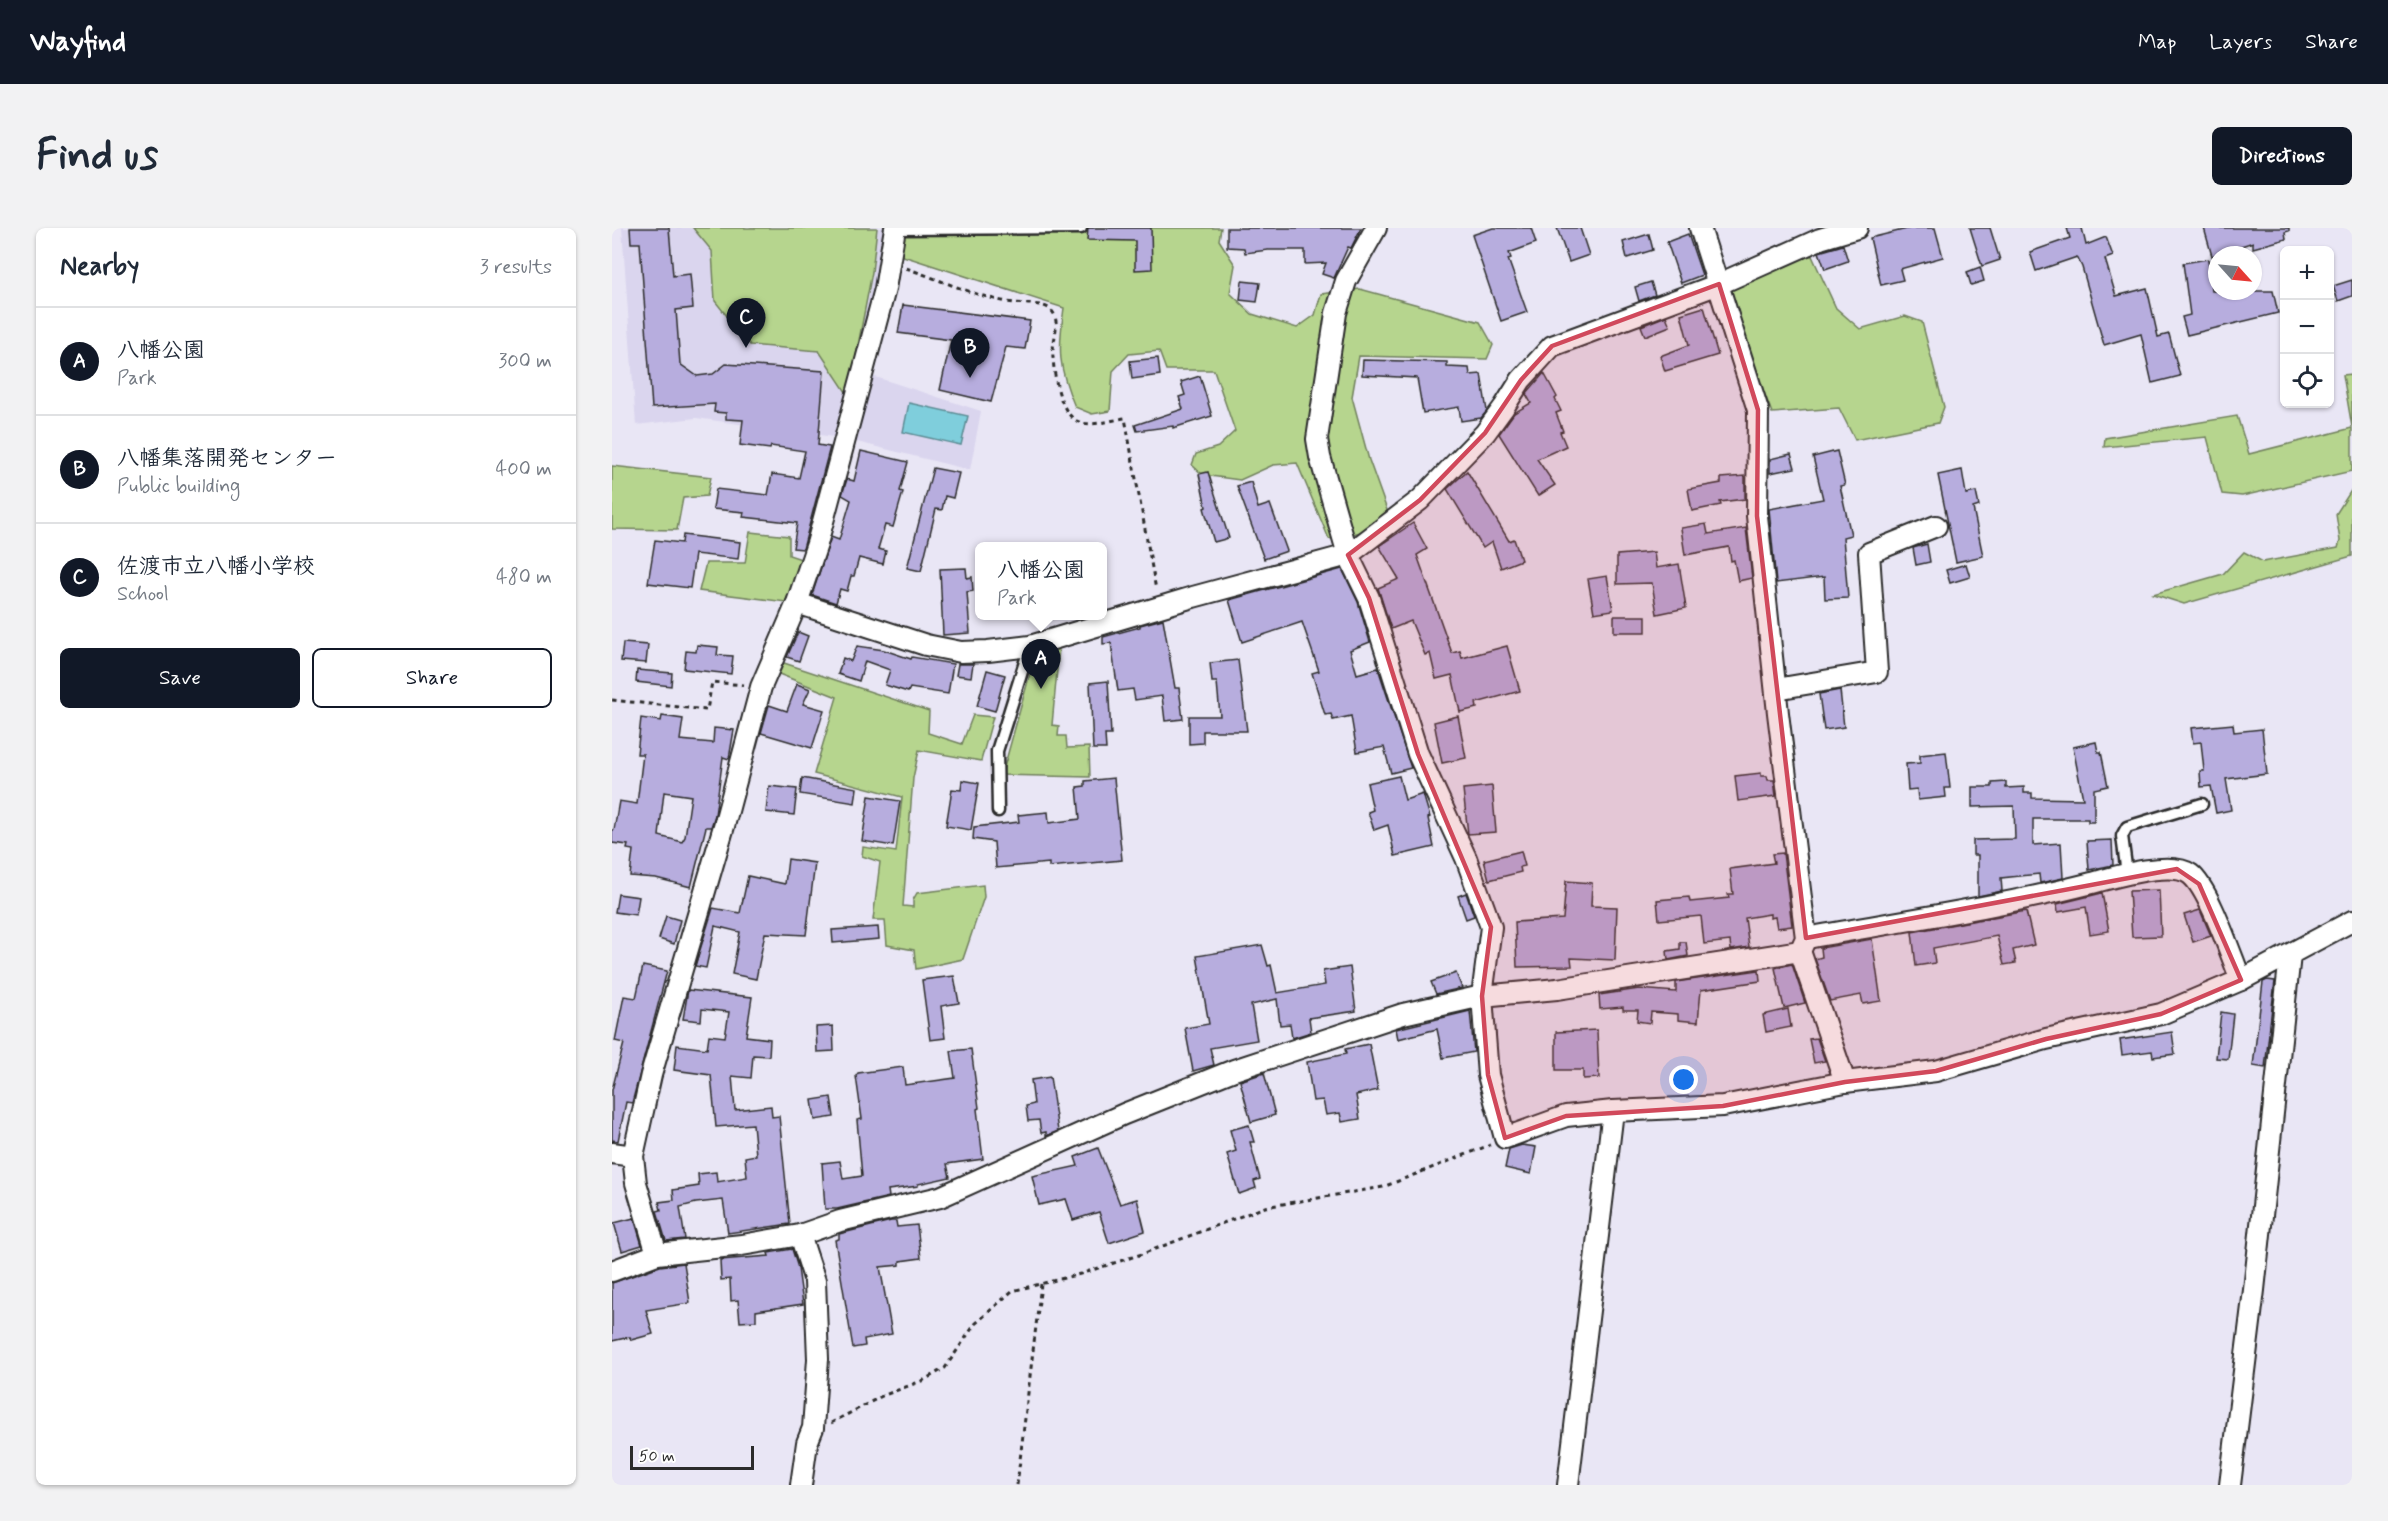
<!DOCTYPE html>
<meta charset="utf-8">
<style>
body{margin:0;font-family:Mynerve,"Klee One",sans-serif;background:#f2f2f3;color:#1f2937}
.controls{position:absolute;right:18px;top:18px;display:grid;overflow:hidden;border-radius:9px;box-shadow:0 2px 4px #0004}
.controls button{width:54px;height:54px;display:grid;place-items:center;padding:0;border:0;border-bottom:2px solid #e0e1e3;background:#fff;color:#1f2937;font:30px sans-serif}
.compass{position:absolute;left:1596px;top:18px;width:54px;height:54px;border-radius:50%;background:#fff;box-shadow:0 2px 4px #0004;rotate:117deg}
.scale{position:absolute;left:18px;bottom:15px;width:124px;box-sizing:border-box;padding-left:6px;border:3px solid #2b2b2b;border-top:0;font-size:16px;line-height:21px;white-space:nowrap;color:#2b2b2b;-webkit-text-stroke:4px #fff;paint-order:stroke}
.you{position:absolute;left:1072px;top:852px;width:21px;height:21px;margin:-15px;border:4px solid #fff;border-radius:50%;background:#1a73e8;box-shadow:0 0 0 9px #1a73e833}
.badge{display:grid;place-items:center;width:39px;height:39px;border-radius:50%;background:#111827;color:#fff;font-size:20px;font-weight:700}
.pin{position:absolute;translate:-50% -50px;filter:drop-shadow(0 2px 3px #0008)}
.pin::after{content:'';position:absolute;top:32px;width:21px;height:18px;background:inherit;clip-path:polygon(0 0,100% 0,50% 100%)}
.popup{position:absolute;left:363px;top:314px;width:132px;height:78px;box-sizing:border-box;display:grid;place-content:center;border-radius:9px;background:#fff;filter:drop-shadow(0 2px 4px #0005);font-size:20px;white-space:nowrap;color:#747a83}
.popup b{font-size:22px;color:#1f2937}
.popup::after{content:'';position:absolute;left:50%;top:100%;margin-left:-12px;border:12px solid transparent;border-top-color:#fff}
.list{margin:0;padding:0;list-style:none}
h2{display:flex;justify-content:space-between;align-items:center;height:78px;margin:0;padding:0 24px;font-size:26px}
h2 small{font-size:20px;font-weight:400;color:#747a83}
.list li{display:grid;grid-template-columns:39px 1fr auto;gap:18px;align-items:center;box-sizing:border-box;height:108px;padding:0 24px;border-top:2px solid #e0e1e3}
.list b{display:block;font-size:22px;white-space:nowrap}
.list p{margin:0;font-size:20px;white-space:nowrap;color:#747a83}
.list em{font-size:20px;font-style:normal;color:#747a83}
.actions{display:flex;gap:12px;padding:18px 24px}
.actions a{flex:1;padding:14px 0;border:2px solid #111827;border-radius:9px;text-align:center;font-size:21px;color:#111827}
.actions .main{background:#111827;color:#fff}
.icon{flex:none;width:33px;height:33px;fill:none;stroke:currentColor;stroke-width:2;stroke-linecap:round;stroke-linejoin:round}
.map{position:relative;flex:none;width:1740px;height:1257px;overflow:hidden;border-radius:9px}
header{display:flex;align-items:center;gap:36px;box-sizing:border-box;height:84px;padding:0 30px;background:#111827;color:#fff}
header strong{font-size:28px}
nav{display:flex;gap:33px;margin-inline-start:auto;font-size:21px}
.intro{display:flex;align-items:center;justify-content:space-between;box-sizing:border-box;height:144px;padding:0 36px}
h1{margin:0;font-size:42px}
.button{padding:15px 27px;border-radius:9px;background:#111827;color:#fff;font-size:21px;font-weight:700}
main{display:flex;gap:36px;padding:0 36px}
aside{flex:1;background:#fff;border-radius:9px;box-shadow:0 2px 4px #0004}
.map>svg:first-child{display:block}
.built{fill:#dad5ee}
.green{fill:#b6d58e;stroke:#70805c;stroke-width:1.5}
.water{fill:#7fcedc;stroke:#5d8d95;stroke-width:1.5}
.building{fill:#b7adde;stroke:#2b2b2b;stroke-width:1.5;fill-rule:evenodd}
.lines{fill:none;stroke-linecap:round;stroke-linejoin:round}
.service-casing{stroke:#2b2b2b;stroke-width:15}
.minor-casing{stroke:#2b2b2b;stroke-width:24}
.path{stroke:#2b2b2b;stroke-width:3;stroke-dasharray:4.5 4.5;stroke-linecap:butt}
.service{stroke:#fff;stroke-width:10}
.minor{stroke:#fff;stroke-width:20}
.marked{fill:#d1495b;fill-opacity:0.2;stroke:#d1495b;stroke-width:4.5;stroke-linejoin:round}
</style>
<header>
<strong>Wayfind</strong>
<nav><a>Map</a><a>Layers</a><a>Share</a></nav>
</header>
<div class="intro"><h1>Find us</h1><a class="button">Directions</a></div>
<main>
<aside>
<h2>Nearby<small>3 results</small></h2>
<ul class="list">
<li><span class="badge">A</span><div><b>八幡公園</b><p>Park</p></div><em>300 m</em></li>
<li><span class="badge">B</span><div><b>八幡集落開発センター</b><p>Public building</p></div><em>400 m</em></li>
<li><span class="badge">C</span><div><b>佐渡市立八幡小学校</b><p>School</p></div><em>480 m</em></li>
</ul>
<div class="actions"><a class="main">Save</a><a>Share</a></div>
</aside>
<div class="map">
<svg width="1740" height="1257" viewBox="0 0 1740 1257">
<rect width="100%" height="100%" fill="#e9e6f5"/>
<filter id="ink" filterUnits="userSpaceOnUse"><feTurbulence type="fractalNoise" baseFrequency=".0167" numOctaves="2"/><feDisplacementMap in="SourceGraphic" scale="12" xChannelSelector="R" yChannelSelector="G"/><feConvolveMatrix kernelMatrix="1 2 1 2 8 2 1 2 1" color-interpolation-filters="sRGB"/></filter>
<g filter="url(#ink)">
<!-- built -->
<polygon class="built" points="10,0 272,0 266,44 245,143 369,183 358,242 229,210 180,203 84,190 24,197"/>
<!-- green -->
<g class="green">
<polygon points="81,0 265,0 260,44 240,149 234,164 207,123 138,117 103,73 100,23"/>
<path d="M291 0H609L607 12 623 37 618 65 640 86 685 100 703 87 709 66 748 61 868 94 881 117 875 131 747 128 740 169 757 232 776 285 754 303 717 311 685 235 661 237 628 252 591 247 580 237 584 226 606 219 623 203 602 142H554L547 123 517 126 501 143 498 183 480 186 463 179C446 139 446 122 452 80L288 27Z"/>
<polygon points="1187,27 1200,28 1224,80 1248,101 1293,88 1310,94 1332,179 1326,195 1243,212 1227,180 1160,185 1118,75 1120,59"/>
<polygon points="1740,146 1740,199 1731,147"/>
<polygon points="1625,188 1637,226 1740,200 1740,243 1630,268 1610,266 1595,209 1492,219 1493,210"/>
<polygon points="0,238 99,249 95,268 71,270 65,302 0,301"/>
<polygon points="1740,261 1740,328 1572,376 1541,366 1611,346 1632,324 1651,334 1726,320 1728,313 1724,286"/>
<polygon points="138,304 177,308 177,327 192,332 174,374 87,363 94,335 133,335"/>
<polygon points="447,420 440,497 447,498 446,508 454,508 455,520 477,519 478,549 390,547 424,424"/>
<polygon points="172,435 317,483 316,505 350,516 361,487 381,489 369,533 307,522 301,550 291,678 301,679 301,672 305,665 371,657 372,669 351,731 304,741 302,722 275,717 273,692 261,692 268,634 250,628 251,619 284,624 290,569 202,546 225,469 167,446"/>
</g>
<!-- water -->
<polygon class="water" points="297,175 356,188 349,217 291,204"/>
<!-- building -->
<g class="building">
<polygon points="18,0 57,0 61,48 78,46 81,80 64,82 68,136 85,148 101,146 114,136 212,143 206,217 218,219 191,321 181,320 185,295 131,289 132,284 101,281 104,261 156,267 160,246 187,250 193,223 159,218 158,221 128,217 131,192 114,191 114,185 102,184 103,176 40,180 28,15 19,15"/>
<polygon points="476,0 539,0 540,41 523,42 523,13 475,12"/>
<polygon points="615,0 749,0 739,20 736,19 722,50 710,46 714,35 693,36 693,22 656,22 633,25 632,20 615,19"/>
<polygon points="881,0 919,0 924,15 897,25 899,30 896,31 915,84 889,93 860,7"/>
<polygon points="945,0 968,0 977,27 957,34"/>
<polygon points="1299,0 1323,0 1331,29 1288,41 1291,52 1269,57 1258,10"/>
<polygon points="1358,0 1378,0 1388,32 1370,38"/>
<polygon points="1455,0 1470,0 1474,17 1494,9 1501,28 1493,31 1504,68 1535,60 1546,109 1557,106 1568,148 1540,155 1529,106 1492,117 1470,39 1465,29 1424,43 1418,24 1458,10"/>
<polygon points="1592,0 1677,0 1677,3 1673,4 1674,11 1641,20 1641,14 1600,28"/>
<polygon points="1037,6 1041,22 1015,30 1011,14"/>
<polygon points="1076,6 1090,47 1069,55 1055,14"/>
<polygon points="1231,17 1236,33 1213,41 1207,24"/>
<polygon points="1596,31 1600,63 1661,63 1666,85 1575,107 1570,89 1578,87 1571,35"/>
<polygon points="1368,39 1372,53 1359,57 1355,44"/>
<polygon points="1740,52 1740,68 1726,73 1721,58"/>
<polygon points="630,53 648,55 645,74 628,72"/>
<polygon points="1039,54 1043,67 1027,73 1023,59"/>
<polygon points="291,77 418,93 413,121 394,119 379,174 328,162 339,112 286,105"/>
<polygon points="1092,79 1106,127 1053,143 1048,128 1077,117 1069,86"/>
<polygon points="1054,88 1058,98 1033,108 1029,98"/>
<polygon points="546,130 548,147 520,151 518,133"/>
<polygon points="751,132 835,134 835,139 857,140 858,147 869,146 875,183 869,190 849,193 847,179 811,185 805,150 750,147"/>
<polygon points="932,145 945,169 943,171 949,183 944,185 951,203 948,204 954,218 925,231 943,257 926,268 887,206 902,185 919,175 914,166"/>
<polygon points="588,148 600,188 561,200 561,198 525,203 523,197 571,181 567,169 573,167 569,154"/>
<polygon points="249,223 296,234 288,263 291,264 281,299 273,297 266,321 274,323 271,336 247,330 242,348 239,348 235,363 228,361 224,375 200,367 219,309 227,312 239,272 230,267 235,251 242,253"/>
<polygon points="1225,223 1233,257 1228,258 1239,307 1231,309 1236,370 1213,371 1212,349 1164,355 1157,281 1211,271 1201,229"/>
<polygon points="1179,226 1183,240 1158,245 1158,231"/>
<polygon points="321,240 347,245 341,270 333,268 330,282 324,281 309,343 295,340"/>
<polygon points="1350,242 1354,266 1364,264 1367,278 1361,280 1371,328 1344,334 1326,247"/>
<polygon points="855,243 897,313 902,311 909,332 889,340 880,314 871,320 835,261"/>
<polygon points="596,244 617,310 602,314 592,280 594,279 587,246"/>
<polygon points="1133,248 1133,271 1108,274 1109,277 1080,283 1076,261 1109,255 1109,250"/>
<polygon points="639,254 646,280 658,276 675,323 652,331 625,258"/>
<polygon points="801,295 815,321 805,327 840,425 848,423 850,430 895,418 908,463 864,475 865,480 848,484 840,447 824,451 818,425 813,427 799,393 779,401 766,360 787,351 767,318"/>
<polygon points="1094,296 1096,306 1134,300 1140,350 1126,353 1122,332 1119,333 1117,319 1073,327 1069,300"/>
<polygon points="71,307 128,314 126,331 83,326 78,360 36,355 43,312 70,315"/>
<polygon points="1315,316 1318,334 1304,337 1301,320"/>
<polygon points="1042,324 1044,340 1067,336 1074,380 1045,386 1040,355 1005,356 1005,327"/>
<polygon points="1354,336 1358,349 1338,355 1334,342"/>
<polygon points="354,340 355,350 360,349 361,363 355,364 358,405 331,407 328,341"/>
<polygon points="730,341 746,374 758,414 738,422 745,446 766,440 799,540 779,545 772,519 745,524 739,488 721,492 719,486 713,487 700,445 707,443 690,394 630,414 617,372"/>
<polygon points="995,348 1001,382 982,385 976,351"/>
<rect x="1002" y="388" width="32" height="16"/>
<polygon points="551,391 563,460 567,460 571,491 553,493 550,468 523,472 521,461 506,463 499,415 491,416 491,409 528,399 528,397"/>
<polygon points="186,404 196,408 187,433 175,429"/>
<polygon points="11,415 36,417 34,435 9,433"/>
<polygon points="85,417 106,419 105,427 121,428 119,446 72,441 74,423 84,424"/>
<polygon points="245,418 272,422 299,431 300,429 341,436 336,466 298,460 296,464 273,457 278,442 253,433 247,453 226,446 231,430 239,433"/>
<polygon points="626,432 635,503 591,503 591,515 577,516 577,488 608,488 605,454 600,454 598,435"/>
<polygon points="346,436 361,436 359,449 344,447"/>
<polygon points="25,442 60,445 59,458 24,454"/>
<polygon points="375,442 393,447 383,483 365,478"/>
<polygon points="496,453 499,507 493,507 494,521 481,521 478,455"/>
<polygon points="185,456 198,461 191,476 212,482 200,520 149,505 157,477 175,483"/>
<polygon points="1228,462 1232,499 1212,502 1207,466"/>
<path d="M50 488 71 491 68 512 101 515 102 500 122 502 117 531 111 529 103 587 99 599H94L79 659 44 650 18 648 21 622 15 621 16 617 0 615V602H2L7 573 25 576 31 526H25L29 490 49 493ZM52 564 79 568 73 609 70 614 47 608Z"/>
<polygon points="846,488 854,530 830,535 822,494"/>
<polygon points="1621,496 1622,504 1650,501 1655,546 1614,551 1619,582 1604,585 1599,558 1589,559 1588,543 1592,543 1589,514 1581,515 1579,500"/>
<polygon points="1484,514 1486,524 1489,524 1496,558 1482,561 1482,594 1476,594 1476,591 1421,591 1421,617 1449,615 1451,650 1428,655 1427,646 1389,650 1390,663 1366,668 1366,627 1361,627 1361,612 1403,611 1402,578 1360,579 1360,559 1380,559 1380,555 1394,554 1394,560 1412,559 1412,565 1420,565 1420,570 1471,571 1461,519"/>
<polygon points="1334,524 1338,560 1333,560 1334,569 1306,572 1305,561 1296,562 1294,536 1308,535 1308,527"/>
<polygon points="1149,545 1149,548 1155,548 1156,552 1162,552 1164,568 1126,573 1123,548"/>
<polygon points="787,548 793,572 811,566 818,589 816,590 822,619 783,628 776,597 762,602 756,584 761,582 755,555"/>
<polygon points="190,550 245,560 243,575 188,566"/>
<polygon points="502,550 510,632 437,639 437,635 384,640 382,614 361,611 362,599 407,594 406,587 436,584 437,595 468,591 465,559 473,558 473,553"/>
<polygon points="350,552 367,555 359,602 334,598 340,561 349,562"/>
<polygon points="157,558 185,561 182,587 154,584"/>
<polygon points="880,558 884,604 856,606 851,561"/>
<polygon points="257,568 288,573 281,618 250,613"/>
<polygon points="1500,612 1501,637 1477,642 1475,613"/>
<polygon points="909,623 913,638 908,639 909,644 877,652 872,632"/>
<polygon points="1171,625 1180,698 1165,700 1163,689 1158,690 1158,686 1133,690 1137,719 1119,722 1118,713 1092,716 1089,688 1047,692 1045,672 1077,669 1078,674 1117,670 1116,666 1121,666 1118,641 1162,635 1160,626"/>
<polygon points="176,631 203,635 194,707 153,705 144,751 120,746 128,704 103,698 94,740 83,738 101,680 128,685 136,648 173,656"/>
<polygon points="954,653 980,655 979,678 1005,679 1003,732 959,730 960,738 905,739 903,694 951,691"/>
<polygon points="1547,662 1549,708 1520,709 1517,663"/>
<polygon points="854,665 862,688 854,691 846,668"/>
<polygon points="1490,665 1497,703 1478,706 1474,679 1446,684 1445,676"/>
<polygon points="6,666 27,669 24,687 3,684"/>
<polygon points="1588,682 1599,708 1581,714 1572,687"/>
<polygon points="1414,683 1422,717 1401,722 1404,735 1392,737 1385,708 1321,720 1323,735 1304,738 1300,704"/>
<polygon points="54,688 68,692 62,716 47,711"/>
<polygon points="266,699 267,711 221,715 220,702"/>
<polygon points="1260,711 1269,773 1251,776 1249,767 1218,773 1203,731 1210,729 1209,720"/>
<polygon points="1068,714 1074,714 1076,728 1056,732 1055,723 1068,721"/>
<polygon points="650,717 656,738 659,737 665,765 713,757 711,743 738,739 744,783 697,790 699,804 680,810 678,796 668,797 665,771 639,777 645,812 598,820 602,837 581,843 573,800 597,796 585,728"/>
<polygon points="1180,736 1193,775 1172,780 1163,740"/>
<polygon points="31,738 55,743 20,875 14,874 6,913 0,912 0,862 12,815 3,813 12,768 24,770"/>
<polygon points="1147,742 1148,753 1089,762 1086,794 1066,792 1066,786 1039,784 1038,795 1025,793 1026,782 1011,782 1011,779 988,781 987,767 1027,761 1064,764 1064,754"/>
<polygon points="844,745 850,760 824,766 819,754"/>
<polygon points="342,748 347,775 329,778 333,810 318,812 310,752"/>
<polygon points="1655,752 1663,753 1653,840 1641,838 1651,754"/>
<polygon points="76,762 140,769 134,808 158,811 157,828 141,827 139,850 120,848 123,882 159,878 160,889 167,888 178,996 116,1005 111,972 84,975 68,979 73,1011 54,1013 45,983 49,982 47,974 62,972 61,962 87,958 86,946 104,944 105,954 135,949 133,929 144,927 141,896 104,899 99,847 62,842 65,817 95,821 97,807 113,809 117,784 90,781 89,793 71,791"/>
<polygon points="1176,781 1179,799 1154,804 1151,787"/>
<polygon points="858,783 862,824 831,830 825,801 786,811 784,801"/>
<polygon points="1609,784 1621,786 1616,831 1604,830"/>
<polygon points="221,798 222,823 205,824 204,799"/>
<polygon points="985,802 987,850 971,851 971,842 944,842 944,804"/>
<polygon points="1560,804 1563,826 1541,829 1540,823 1510,827 1508,812"/>
<polygon points="1205,810 1213,833 1202,835 1197,811"/>
<polygon points="757,816 766,862 744,867 748,891 730,894 728,885 714,887 711,872 701,873 695,834 734,826 733,821"/>
<polygon points="359,821 367,880 365,881 371,931 335,936 338,949 306,956 306,958 276,962 277,969 225,981 213,981 210,935 228,933 231,951 250,948 245,892 250,891 244,848 246,845 291,839 293,857 343,850 339,823"/>
<polygon points="652,845 663,887 639,894 628,853"/>
<polygon points="438,849 446,903 434,908 434,904 429,905 427,892 416,893 414,878 422,876 419,852"/>
<polygon points="219,869 222,889 203,892 200,872"/>
<polygon points="637,897 642,914 638,914 648,951 642,953 644,960 627,966 615,926 624,923 618,902"/>
<polygon points="910,917 924,919 919,946 893,940 897,921"/>
<polygon points="486,920 508,976 525,971 533,1003 497,1015 487,984 461,992 454,971 427,977 420,948 466,938 463,929"/>
<polygon points="22,990 30,1017 10,1023 2,995"/>
<polygon points="279,993 284,993 285,999 305,997 309,1030 288,1033 288,1037 268,1039 280,1106 252,1111 253,1118 241,1120 223,1012 227,1011 227,1006"/>
<polygon points="180,1021 186,1040 191,1076 144,1083 144,1093 128,1094 126,1072 119,1073 118,1051 109,1052 108,1032 157,1028 156,1025"/>
<polygon points="72,1035 78,1075 34,1082 41,1106 19,1112 18,1109 0,1113 0,1055 48,1038"/>
</g>
<g class="lines">
<!-- service casing -->
<g class="service-casing">
<g id="service">
<polyline points="283,1 469,0"/>
<polyline points="386,583 385,523 418,418"/>
<polyline points="1515,646 1510,608 1515,599 1590,576"/>
</g>
</g>
<!-- minor casing -->
<g class="minor-casing">
<g id="minor">
<polyline points="764,0 734,53 724,85 705,211 708,229 736,327 757,370 806,526 854,630 879,699 870,768 876,847 893,910 954,888 1001,883 1111,878 1233,854 1324,843 1434,811 1549,786 1629,752 1740,693"/>
<polyline points="185,375 314,417 349,424 376,423 418,418 581,369 736,327 808,272 873,205 892,179 909,152 940,118 1107,56 1208,11 1245,0"/>
<polyline points="1164,461 1265,444 1257,325 1324,298"/>
<path d="M1194 710C1290 693 1386 679 1480 655 1502 649 1559 632 1578 646 1597 660 1619 728 1629 752"/>
<polyline points="1188,723 1233,854"/>
<polyline points="0,925 21,928"/>
<polyline points="188,1007 203,1053 206,1131 201,1200 195,1215 189,1257"/>
<polyline points="45,1026 24,955 21,928 39,847 112,598 149,459 185,375 205,316 273,61 283,0"/>
<polyline points="0,1043 45,1026 130,1017 188,1007 228,993 328,969 512,886 622,842 791,786 870,768 945,761 1188,723 1194,710 1166,485 1145,288 1146,182 1088,0"/>
<polyline points="956,1257 1001,883"/>
<polyline points="1618,1257 1642,1062 1678,727"/>
</g>
</g>
<!-- path -->
<g class="path">
<path d="M294 40C326 51 370 71 402 75 412 76 430 75 438 81 451 92 439 115 441 129 442 148 448 187 467 194 480 199 500 192 513 190L544 362"/>
<polyline points="0,472 95,482 100,454 131,457"/>
<polyline points="219,1195 270,1168 312,1152 333,1140 363,1096 400,1063 468,1046 530,1026 653,979 771,959 878,917"/>
<polyline points="405,1257 429,1056"/>
</g>
<!-- service -->
<use href="#service" class="service"/>
<!-- minor -->
<use href="#minor" class="minor"/>
</g>
</g>
<!-- marked area -->
<path class="marked" d="M1107 56 1146 182 1145 288 1194 710 1565 641 1587 656 1629 752 1549 786 1434 811 1324 843 1233 854 1111 878 954 888 893 910 876 847 870 768 879 699 806 526 757 370 736 327 808 272 873 205 909 152 940 118Z"/>
</svg>
<div class="controls">
<button>+</button>
<button>−</button>
<button><svg class="icon" aria-label="locate" viewBox="0 0 24 24"><circle cx="12" cy="12" r="6"/><path d="M12 2v4M12 18v4M2 12h4M18 12h4"/></svg></button>
</div>
<svg class="compass" viewBox="-18 -18 36 36"><path d="M0-13l5 13h-10z" fill="#e53935"/><path d="M0 13l5-13h-10z" fill="#747a83"/></svg>
<div class="scale">50 m</div>
<div class="you"></div>
<div class="pin badge" style="left:429px;top:461px">A</div>
<div class="popup"><b>八幡公園</b>Park</div>
<div class="pin badge" style="left:358px;top:150px">B</div>
<div class="pin badge" style="left:134px;top:120px">C</div>
</div>
</main>
